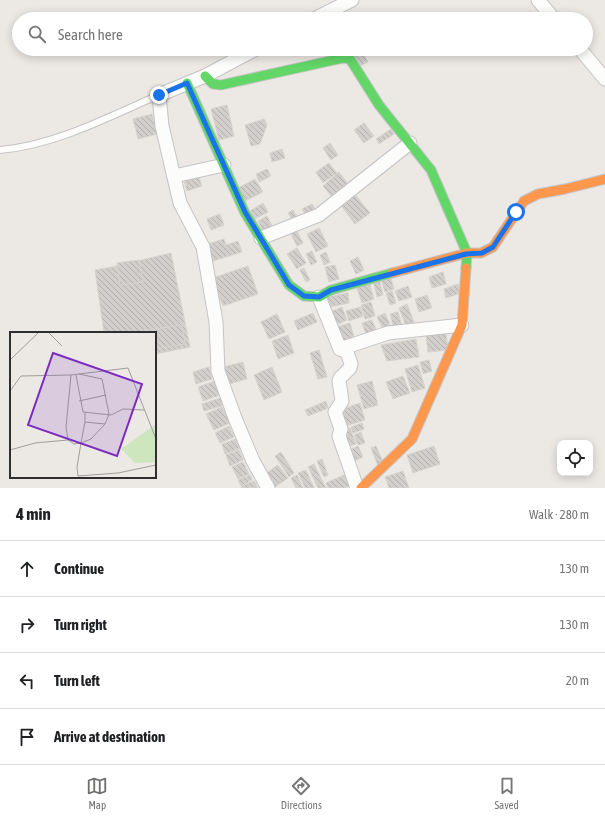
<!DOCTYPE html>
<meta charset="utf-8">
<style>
body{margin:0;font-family:"Asap Condensed",sans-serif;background:#f2f2f2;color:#202124}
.controls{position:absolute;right:12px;bottom:12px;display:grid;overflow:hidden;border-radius:8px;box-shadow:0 2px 10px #0003}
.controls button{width:36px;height:36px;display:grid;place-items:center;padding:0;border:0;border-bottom:1px solid #e0e0e0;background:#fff;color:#202124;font:20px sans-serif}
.stop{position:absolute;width:12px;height:12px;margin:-9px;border:3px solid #1a73e8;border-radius:50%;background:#fff}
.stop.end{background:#1a73e8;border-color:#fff;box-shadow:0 1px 4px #0008}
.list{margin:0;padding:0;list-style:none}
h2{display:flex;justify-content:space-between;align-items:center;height:52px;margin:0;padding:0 16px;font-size:17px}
h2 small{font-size:13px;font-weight:400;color:#757577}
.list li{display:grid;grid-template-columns:26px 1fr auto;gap:12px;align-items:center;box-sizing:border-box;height:56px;padding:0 16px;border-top:1px solid #e0e0e0}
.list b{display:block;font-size:15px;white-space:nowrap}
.list em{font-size:13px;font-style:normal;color:#757577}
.icon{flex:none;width:22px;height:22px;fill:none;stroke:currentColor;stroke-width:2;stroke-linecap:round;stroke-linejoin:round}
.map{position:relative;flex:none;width:605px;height:488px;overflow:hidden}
.search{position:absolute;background:#fff;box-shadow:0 2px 10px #0003;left:12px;right:12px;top:12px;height:44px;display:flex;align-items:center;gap:10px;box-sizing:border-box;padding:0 14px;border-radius:22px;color:#757577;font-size:15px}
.sheet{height:276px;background:#fff}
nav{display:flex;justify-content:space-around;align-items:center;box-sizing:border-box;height:56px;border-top:1px solid #e0e0e0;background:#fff;font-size:11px;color:#757577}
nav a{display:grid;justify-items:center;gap:2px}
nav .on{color:#706f6e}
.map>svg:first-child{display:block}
.building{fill:url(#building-back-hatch);stroke:#d7d4d0}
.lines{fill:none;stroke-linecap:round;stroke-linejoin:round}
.lane-casing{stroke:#c5c4c5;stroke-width:8}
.street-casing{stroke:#c5c4c5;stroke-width:15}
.fast-casing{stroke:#c5c4c5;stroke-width:11}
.slow-casing{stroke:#c5c4c5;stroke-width:11}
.lane{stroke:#fcfcfb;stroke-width:6}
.street{stroke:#fcfcfb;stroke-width:13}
.fast{stroke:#63d668;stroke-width:9}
.slow{stroke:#ff974d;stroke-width:9}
.route{stroke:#1a73e8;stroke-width:5}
.inset-road{fill:none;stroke:#a09e9b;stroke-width:1}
.view{fill:#7b2cbf;fill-opacity:0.15;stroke:#7b2cbf;stroke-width:2}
.inset-edge{fill:none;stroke:#2e2e2e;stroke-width:2}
</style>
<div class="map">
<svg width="605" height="488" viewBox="0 0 605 488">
<defs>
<pattern id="building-back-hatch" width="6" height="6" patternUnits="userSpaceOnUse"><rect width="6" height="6" fill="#d1cecb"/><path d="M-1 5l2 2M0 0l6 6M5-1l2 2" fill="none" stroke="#b4b1af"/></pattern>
</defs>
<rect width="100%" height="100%" fill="#ece8e4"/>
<!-- building -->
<g class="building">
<polygon points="351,49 361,49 368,62 360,66"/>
<polygon points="227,105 234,136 219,140 211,109"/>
<polygon points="152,114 157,134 138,139 133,119"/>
<polygon points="264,119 267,125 260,144 251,146 245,125"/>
<polygon points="364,123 374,136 364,143 354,130"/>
<polygon points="391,129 394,134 379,144 376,139"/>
<polygon points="330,143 338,155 331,160 323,148"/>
<polygon points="282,149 285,158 272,162 270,153"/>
<polygon points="329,163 337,173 323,183 316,172"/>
<polygon points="267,169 271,176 259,182 256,174"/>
<polygon points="339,172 348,184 332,197 323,186"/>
<polygon points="198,175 202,186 187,191 184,180"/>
<polygon points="255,179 263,192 243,202 236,189"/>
<polygon points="353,192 370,213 355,224 339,203"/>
<polygon points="263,203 268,212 253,220 248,212"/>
<polygon points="312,204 317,212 307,218 302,209"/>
<polygon points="293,210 299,220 294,223 288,213"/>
<polygon points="220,214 224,225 211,230 207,219"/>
<polygon points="267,216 274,230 264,235 258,221"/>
<polygon points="295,227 303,243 297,246 289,230"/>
<polygon points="319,228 328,246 316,252 307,234"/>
<polygon points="224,239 226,245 238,241 242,252 213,261 208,244"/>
<polygon points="297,248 306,263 297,269 287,254"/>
<polygon points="312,251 317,262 311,265 306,254"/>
<polygon points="326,252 330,262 324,265 320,255"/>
<polygon points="171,253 190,347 155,354 155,333 104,333 95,270 112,267"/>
<polygon points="358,257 364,270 356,274 350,261"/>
<polygon points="139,260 143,282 120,285 117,263"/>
<polygon points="335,265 339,279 329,282 325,267"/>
<polygon points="248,266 258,294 223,306 213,278"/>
<polygon points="304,268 310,280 306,282 300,270"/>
<polygon points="443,272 446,284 432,288 429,277"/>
<polygon points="390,275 394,289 385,292 381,278"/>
<polygon points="379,279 383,295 377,297 373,280"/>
<polygon points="369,281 374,299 362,303 356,285"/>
<polygon points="458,284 461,293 446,298 444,289"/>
<polygon points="408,286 412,297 399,301 395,291"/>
<polygon points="392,291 396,303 390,305 386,293"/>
<polygon points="348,293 349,303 329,307 327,297"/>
<polygon points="427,295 432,308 419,312 415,299"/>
<polygon points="371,302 375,316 365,319 361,305"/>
<polygon points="407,304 414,322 406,326 399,308"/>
<polygon points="342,307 347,320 333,326 328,313"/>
<polygon points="360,307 363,316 349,321 346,311"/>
<polygon points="398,312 402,326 394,329 390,314"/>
<polygon points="313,313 317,322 298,330 294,321"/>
<polygon points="385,313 391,327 384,331 377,317"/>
<polygon points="277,314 285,332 269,339 261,322"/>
<polygon points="372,320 378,334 367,337 362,323"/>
<polygon points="350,323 355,341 342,345 337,327"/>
<polygon points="182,325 185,344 155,349 155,333 129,333"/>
<polygon points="446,333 448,350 428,352 426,335"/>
<polygon points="288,335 294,353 278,359 272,341"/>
<polygon points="416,339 419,357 387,361 381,345"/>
<polygon points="319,350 327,377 318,379 310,353"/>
<polygon points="429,360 432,371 423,374 420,362"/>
<polygon points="243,362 247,379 229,384 224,367"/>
<polygon points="418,365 425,388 412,392 405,369"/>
<polygon points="209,367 212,379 196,384 193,372"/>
<polygon points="272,367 282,392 264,400 254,375"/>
<polygon points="403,376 410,393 393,399 386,382"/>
<polygon points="215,381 220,395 203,401 198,387"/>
<polygon points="372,381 378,405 364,409 357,385"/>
<polygon points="223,397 225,405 204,411 202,404"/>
<polygon points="326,401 328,408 308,416 305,410"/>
<polygon points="360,403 365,420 345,426 340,410"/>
<polygon points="222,407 230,423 214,430 206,414"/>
<polygon points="362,423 364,429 353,433 351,427"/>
<polygon points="229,426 234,437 220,443 215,433"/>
<polygon points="350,428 356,444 346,447 341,431"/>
<polygon points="361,432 365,443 358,445 354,435"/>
<polygon points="236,439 239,449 225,454 222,444"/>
<polygon points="358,446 363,457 354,461 349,450"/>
<polygon points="376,446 384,464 378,466 371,448"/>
<polygon points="434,446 440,464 413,473 407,455"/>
<polygon points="239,450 243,460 230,466 226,455"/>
<polygon points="281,452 294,473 289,477 275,456"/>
<polygon points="322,459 328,475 324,477 317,461"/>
<polygon points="243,462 249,474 238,479 232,467"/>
<polygon points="314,464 326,488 318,488 308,467"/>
<polygon points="278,465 288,478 275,487 265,474"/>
<polygon points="306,470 314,488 305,488 298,473"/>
<polygon points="403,471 409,488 389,488 385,477"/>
<polygon points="250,475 252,480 241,486 238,480"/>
<polygon points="297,475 303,488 296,488 291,478"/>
<polygon points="344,475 349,486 346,488 328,488 326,483"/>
<polygon points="254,481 258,488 242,488 241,486"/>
</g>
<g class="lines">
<!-- lane casing -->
<g class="lane-casing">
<path id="lane" d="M0 150C56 145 108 117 159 95"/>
</g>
<!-- street casing -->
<g class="street-casing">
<g id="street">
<polyline points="538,0 554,19"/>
<polyline points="314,19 352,0"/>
<polyline points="256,49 205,76 159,95 162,126 180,203 203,247 216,322 218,371 235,418 253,461 268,488"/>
<polyline points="580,49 605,79"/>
<polyline points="174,176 224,165"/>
<polyline points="261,238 319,215 410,143"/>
<polyline points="319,297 340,349 388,333 462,325"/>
<polyline points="340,349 347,352 351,364 350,368 340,378 339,381 342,401 335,412 341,429 339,436 357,488"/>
</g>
</g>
<!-- fast casing -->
<g class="fast-casing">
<g id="fast">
<polyline points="205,76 213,84 221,85 343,58 350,59 379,105 431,170 467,253 466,268"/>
<polyline points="187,83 245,213 289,285 304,296 319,297 331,290 392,273"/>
</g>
</g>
<!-- slow casing -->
<g class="slow-casing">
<g id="slow">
<polyline points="392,273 467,253 481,253 493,247 524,201 538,194 565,189 605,179"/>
<polyline points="361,488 412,439 462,325 466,268"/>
</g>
</g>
<!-- lane -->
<use href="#lane" class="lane"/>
<!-- street -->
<use href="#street" class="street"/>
<!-- fast -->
<use href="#fast" class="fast"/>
<!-- slow -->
<use href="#slow" class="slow"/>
</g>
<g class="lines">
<!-- route -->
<polyline class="route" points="159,95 187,83 245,212 289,285 304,296 319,297 331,290 466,254 482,253 493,247 516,212"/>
</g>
<!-- overview -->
<g transform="translate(10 332)">
<rect width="146" height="146" fill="#ece8e4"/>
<path d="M146 92V130L125 131 111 117Z" fill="#cee6be"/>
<path class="inset-road" d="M38 0 52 14M0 28 29 0M69 42 92 47 99 82 95 92 81 107 71 111M66 43 73 80 101 83 113 77 134 78M0 59 11 44 61 43M69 69 96 63M75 81V90L95 92M146 107 118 36 61 43 56 95 58 108 64 112 71 111 67 135 68 144 108 141 146 133M71 111 75 90M0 118 25 111 58 108"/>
<path class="view" d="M43 21 132 52 107 124 18 93Z"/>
<rect width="146" height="146" class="inset-edge"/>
</g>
</svg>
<div class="controls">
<button><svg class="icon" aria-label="locate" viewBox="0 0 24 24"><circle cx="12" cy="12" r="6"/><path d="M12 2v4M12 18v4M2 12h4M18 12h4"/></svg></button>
</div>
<div class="stop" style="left:516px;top:212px"></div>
<div class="stop end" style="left:159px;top:95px"></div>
<div class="search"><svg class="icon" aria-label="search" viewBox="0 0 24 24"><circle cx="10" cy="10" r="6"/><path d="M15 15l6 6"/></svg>Search here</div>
</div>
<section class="sheet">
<h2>4 min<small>Walk · 280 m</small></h2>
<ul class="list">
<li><svg class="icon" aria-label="ahead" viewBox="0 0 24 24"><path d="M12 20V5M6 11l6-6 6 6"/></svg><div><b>Continue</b></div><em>130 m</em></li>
<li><svg class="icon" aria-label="right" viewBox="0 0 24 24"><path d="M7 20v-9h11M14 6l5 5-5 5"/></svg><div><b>Turn right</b></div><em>130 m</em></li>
<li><svg class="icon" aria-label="left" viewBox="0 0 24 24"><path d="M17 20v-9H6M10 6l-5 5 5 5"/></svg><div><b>Turn left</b></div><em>20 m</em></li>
<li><svg class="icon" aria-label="arrive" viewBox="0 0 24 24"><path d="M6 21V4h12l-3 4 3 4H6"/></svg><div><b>Arrive at destination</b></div></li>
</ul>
</section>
<nav>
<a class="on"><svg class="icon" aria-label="map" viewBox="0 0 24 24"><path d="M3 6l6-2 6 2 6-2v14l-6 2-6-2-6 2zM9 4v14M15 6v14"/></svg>Map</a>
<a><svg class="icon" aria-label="directions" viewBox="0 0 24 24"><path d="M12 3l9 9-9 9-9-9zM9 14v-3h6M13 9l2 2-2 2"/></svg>Directions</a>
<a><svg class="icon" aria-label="saved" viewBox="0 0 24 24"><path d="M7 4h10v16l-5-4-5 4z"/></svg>Saved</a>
</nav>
